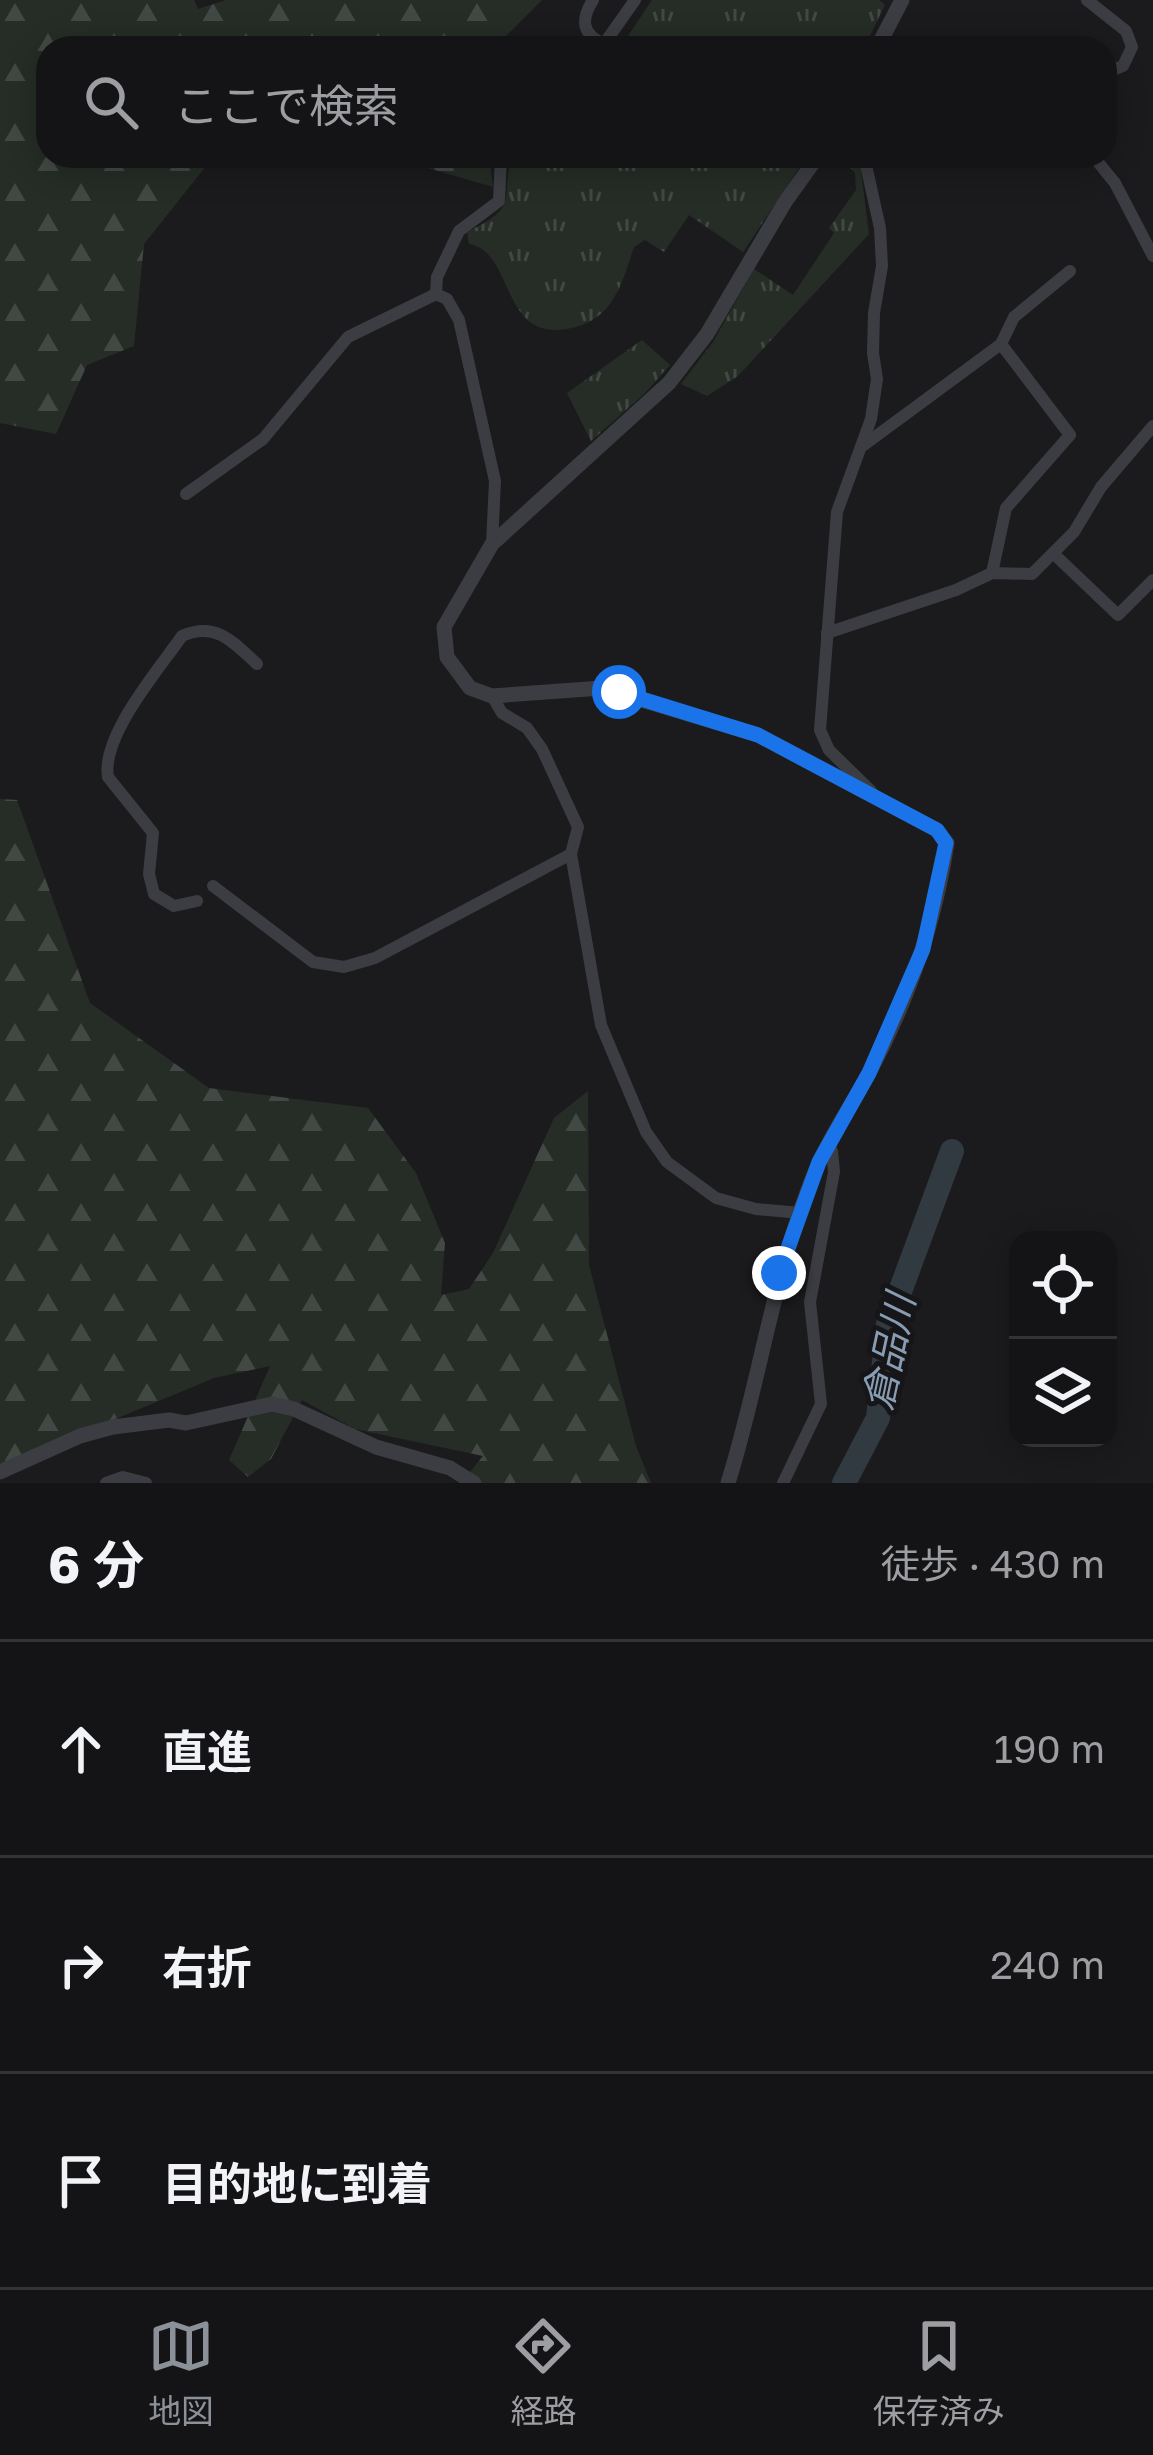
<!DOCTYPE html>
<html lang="ja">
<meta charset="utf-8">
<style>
body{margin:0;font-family:"Golos Text","Noto Sans JP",sans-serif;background:#1d1d1f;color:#f1f3f6}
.controls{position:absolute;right:36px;bottom:36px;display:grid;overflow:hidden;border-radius:24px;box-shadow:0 6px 30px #0003}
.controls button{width:108px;height:108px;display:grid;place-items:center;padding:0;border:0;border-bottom:3px solid #333335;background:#141416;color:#f1f3f6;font:60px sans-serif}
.stop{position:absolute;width:36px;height:36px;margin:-27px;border:9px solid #1a73e8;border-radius:50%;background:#fff}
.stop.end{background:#1a73e8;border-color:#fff;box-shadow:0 3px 12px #0008}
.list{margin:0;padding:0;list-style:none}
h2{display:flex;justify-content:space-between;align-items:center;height:156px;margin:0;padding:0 48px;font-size:51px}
h2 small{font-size:39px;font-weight:400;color:#9d9ea1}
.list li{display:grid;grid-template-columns:78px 1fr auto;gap:36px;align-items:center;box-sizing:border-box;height:216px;padding:0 48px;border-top:3px solid #333335}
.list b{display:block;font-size:45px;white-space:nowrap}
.list em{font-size:39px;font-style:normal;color:#9d9ea1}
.icon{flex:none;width:66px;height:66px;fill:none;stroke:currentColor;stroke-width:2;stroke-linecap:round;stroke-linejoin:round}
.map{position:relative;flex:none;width:1153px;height:1483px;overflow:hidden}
.search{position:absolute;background:#141416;box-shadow:0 6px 30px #0003;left:36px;right:36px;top:36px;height:132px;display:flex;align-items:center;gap:30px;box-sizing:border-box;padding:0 42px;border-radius:36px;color:#9d9ea1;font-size:45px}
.sheet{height:804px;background:#141416}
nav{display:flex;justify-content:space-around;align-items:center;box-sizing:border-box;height:168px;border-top:3px solid #333335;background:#141416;font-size:33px;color:#9d9ea1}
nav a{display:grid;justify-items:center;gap:6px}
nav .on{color:#8c9099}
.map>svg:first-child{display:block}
.grass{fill:url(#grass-tufts)}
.forest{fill:url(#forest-firs)}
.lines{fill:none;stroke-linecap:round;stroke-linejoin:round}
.river{stroke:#313941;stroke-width:24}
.minor{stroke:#3c3d42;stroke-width:12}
.tertiary{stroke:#3c3d42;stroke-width:15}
.route{stroke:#1a73e8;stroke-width:15}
.labels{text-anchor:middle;stroke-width:10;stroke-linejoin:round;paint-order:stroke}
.water-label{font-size:39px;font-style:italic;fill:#889db4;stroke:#161618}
</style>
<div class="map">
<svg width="1153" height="1483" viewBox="0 0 1153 1483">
<defs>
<pattern id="grass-tufts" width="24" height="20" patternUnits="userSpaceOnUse" patternTransform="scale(3)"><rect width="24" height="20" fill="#252d26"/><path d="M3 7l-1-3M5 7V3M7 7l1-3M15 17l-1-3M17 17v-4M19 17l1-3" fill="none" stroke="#424944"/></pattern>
<pattern id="forest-firs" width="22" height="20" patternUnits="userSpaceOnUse" patternTransform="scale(3)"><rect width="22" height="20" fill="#252d26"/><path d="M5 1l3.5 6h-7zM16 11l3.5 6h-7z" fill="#424944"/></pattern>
</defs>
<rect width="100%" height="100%" fill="#1b1b1d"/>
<!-- grass -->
<g class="grass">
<polygon points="652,0 879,0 885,5 864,48 620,48"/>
<path d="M512 156H807L743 252 689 215 664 252 645 240 634 247C622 282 615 316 576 327 498 348 517 252 469 244L467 232C523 205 499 200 512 156Z"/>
<polygon points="839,156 859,156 869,234 738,376 707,396 681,384 713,342 754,269 793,295 834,233 829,228 856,190 855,173"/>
<polygon points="642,340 670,365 644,394 591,441 567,393"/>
</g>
<!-- forest -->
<g class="forest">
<polygon points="0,0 194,0 198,9 226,0 542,0 494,48 48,48 48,156 214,156 144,244 134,346 87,365 56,434 0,423"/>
<polygon points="388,156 489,156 493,187 387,156"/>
<polygon points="0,799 17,800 90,1003 209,1088 368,1108 416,1173 445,1243 441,1295 469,1289 493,1253 554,1118 588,1091 589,1265 636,1446 651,1483 461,1483 483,1456 355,1429 302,1400 271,1459 248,1477 229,1460 270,1366 214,1378 0,1467"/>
</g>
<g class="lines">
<!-- river -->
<polyline class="river" points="844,1483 878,1418 888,1324 952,1151"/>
<!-- minor -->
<g class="minor">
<path d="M593 0C581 19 581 34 604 44L635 0"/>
<polyline points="1087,0 1126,31 1132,47 1123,66 1105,73"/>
<polyline points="864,156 880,228 882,266 874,313 873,353 877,379 871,419 837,512 820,730 829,750 871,791"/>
<polyline points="1093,156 1115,183 1153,256"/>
<polyline points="436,294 437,277 459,231 499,201 501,156"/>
<polyline points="864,445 1001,344 1014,317 1070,271"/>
<polyline points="186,494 263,439 348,337 436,294 447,299 459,320 495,481 492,544"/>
<polyline points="1055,555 1118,615 1153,580"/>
<polyline points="992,573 1006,508 1070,435 1001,344"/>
<polyline points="827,633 956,590 992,573 1032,574 1074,532 1101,487 1153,426"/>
<polyline points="492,696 502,713 527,728 542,749 578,827 571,854 601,1025 646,1132 667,1162 716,1198 756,1209 801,1213"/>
<polyline points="213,886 313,962 344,967 375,958 571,854"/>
<path d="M197 901 174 906 154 894 149 874 153 833 108 777C101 736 159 669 182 636 216 621 233 642 257 664"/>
<polyline points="106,1483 123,1477 146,1483"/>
<polyline points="783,1483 821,1404 810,1302 834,1172 832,1151 828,1147"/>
</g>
<!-- tertiary -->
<g class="tertiary">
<polyline points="877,48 902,0"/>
<polyline points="0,1472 80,1436 113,1427 169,1420 186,1423 272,1404 294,1409 376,1447 450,1468 474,1483"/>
<path d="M728 1483C761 1378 774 1267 818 1165 831 1135 851 1106 867 1077 906 1005 935 924 947 843L937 830 758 735 602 688 492 696 470 688 447 657 444 627 492 544 669 383 707 334 785 202 818 156"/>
</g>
</g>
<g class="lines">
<!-- route -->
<polyline class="route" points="619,692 758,735 937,830 946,843 923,949 869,1073 819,1162 779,1273"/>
</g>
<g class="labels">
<!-- water labels -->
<g class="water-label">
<text transform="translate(889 1352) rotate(-78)" y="14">倉品川</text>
</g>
</g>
</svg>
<div class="controls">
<button><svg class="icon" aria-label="locate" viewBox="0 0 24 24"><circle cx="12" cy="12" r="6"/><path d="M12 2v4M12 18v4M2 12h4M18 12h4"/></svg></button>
<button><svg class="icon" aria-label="layers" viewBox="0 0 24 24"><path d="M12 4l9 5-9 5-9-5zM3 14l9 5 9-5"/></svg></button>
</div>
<div class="stop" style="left:619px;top:692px"></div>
<div class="stop end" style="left:779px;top:1273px"></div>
<div class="search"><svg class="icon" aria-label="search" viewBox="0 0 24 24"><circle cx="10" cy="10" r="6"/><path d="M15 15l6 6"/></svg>ここで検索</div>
</div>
<section class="sheet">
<h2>6 分<small>徒歩 · 430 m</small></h2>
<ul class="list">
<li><svg class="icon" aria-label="ahead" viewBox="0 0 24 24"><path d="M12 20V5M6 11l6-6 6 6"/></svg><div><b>直進</b></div><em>190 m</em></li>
<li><svg class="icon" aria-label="right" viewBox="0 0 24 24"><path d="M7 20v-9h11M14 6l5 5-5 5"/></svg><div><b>右折</b></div><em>240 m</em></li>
<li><svg class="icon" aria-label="arrive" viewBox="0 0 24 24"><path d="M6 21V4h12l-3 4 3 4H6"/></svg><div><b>目的地に到着</b></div></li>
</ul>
</section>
<nav>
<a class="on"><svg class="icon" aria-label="map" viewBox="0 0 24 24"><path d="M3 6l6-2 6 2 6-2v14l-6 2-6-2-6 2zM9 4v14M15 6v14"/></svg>地図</a>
<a><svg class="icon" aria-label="directions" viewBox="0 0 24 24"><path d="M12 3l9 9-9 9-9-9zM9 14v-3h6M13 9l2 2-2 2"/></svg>経路</a>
<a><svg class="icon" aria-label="saved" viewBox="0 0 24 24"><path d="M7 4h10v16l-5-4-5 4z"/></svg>保存済み</a>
</nav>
